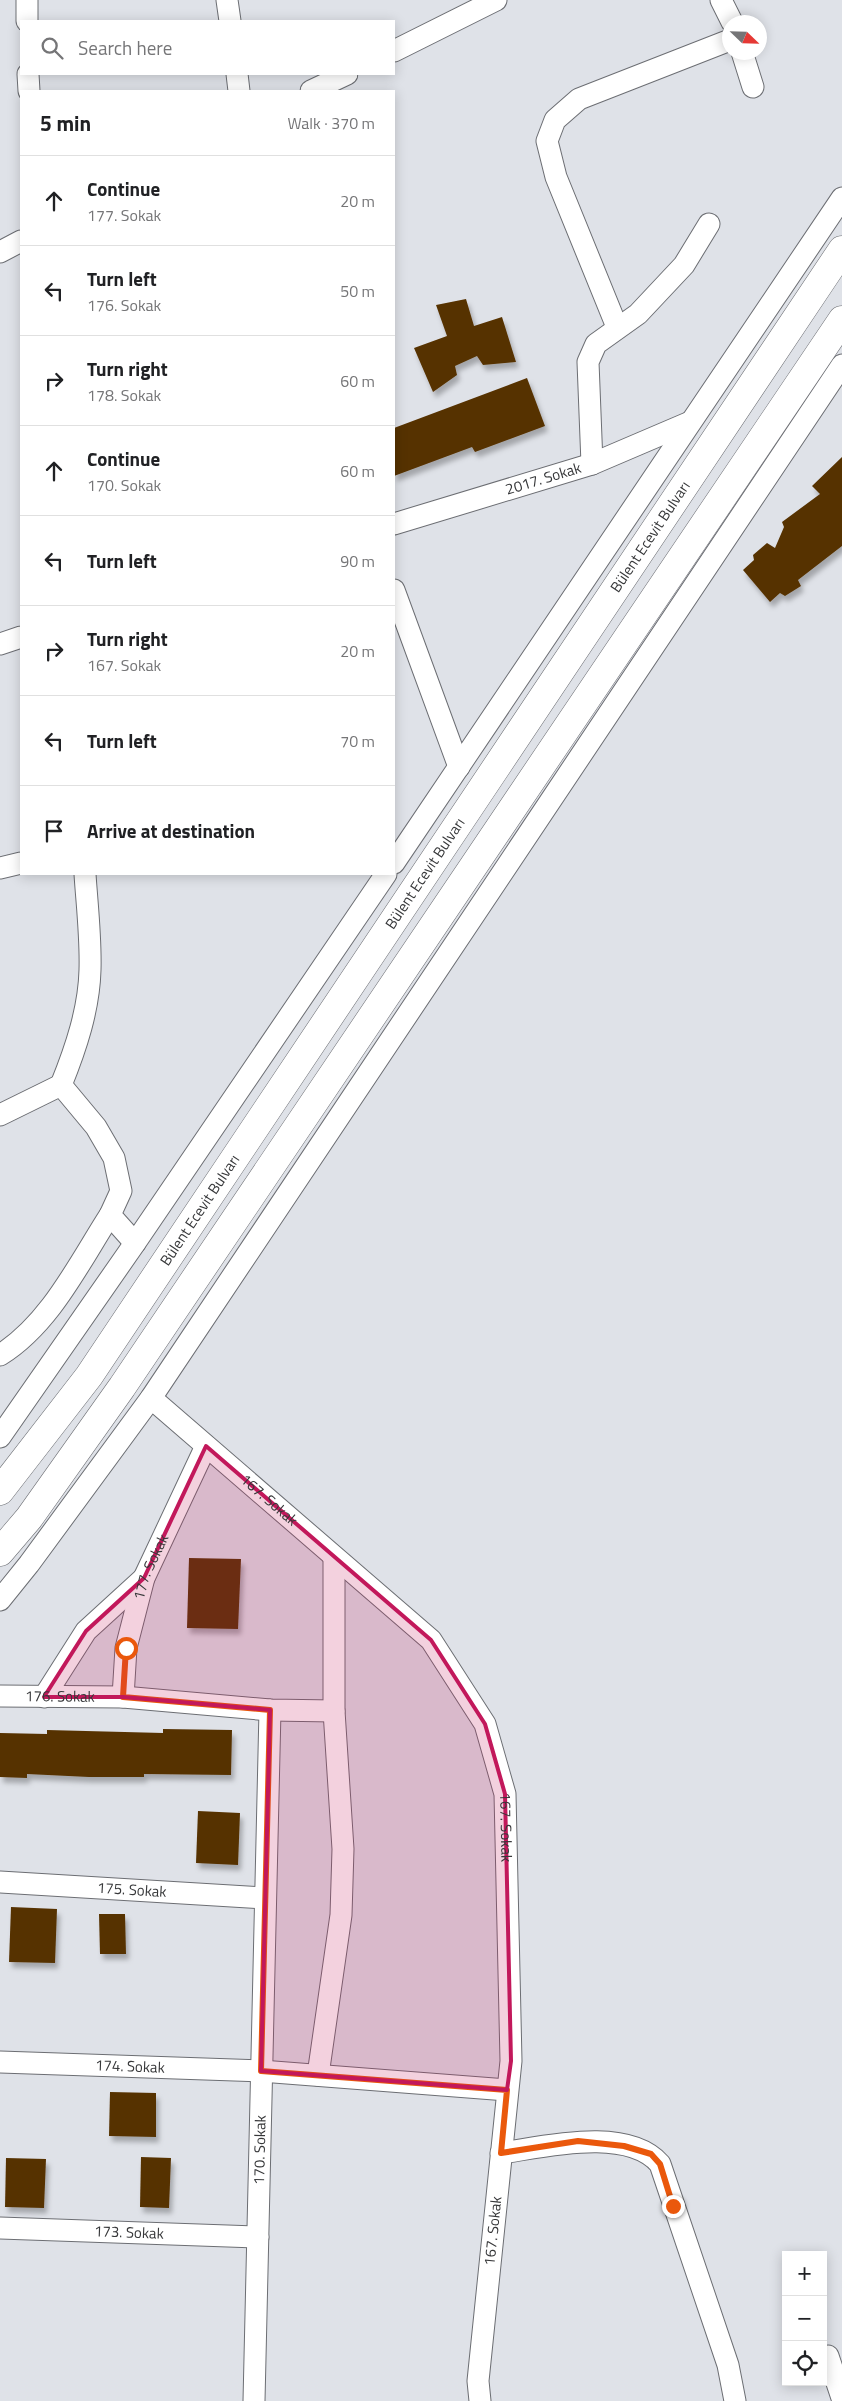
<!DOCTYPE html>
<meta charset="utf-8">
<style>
body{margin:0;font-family:"Titillium Web",sans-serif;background:#f2f2f2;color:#202124}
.controls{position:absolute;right:15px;bottom:15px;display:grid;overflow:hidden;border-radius:0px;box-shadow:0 2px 12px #0003}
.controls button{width:45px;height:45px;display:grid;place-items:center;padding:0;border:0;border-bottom:1px solid #e0e0e0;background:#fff;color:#202124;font:25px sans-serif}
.compass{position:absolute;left:722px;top:15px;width:45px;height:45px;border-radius:50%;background:#fff;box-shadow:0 2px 12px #0003;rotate:113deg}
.stop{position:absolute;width:15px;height:15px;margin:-11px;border:4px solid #ea580c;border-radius:50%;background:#fff}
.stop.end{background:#ea580c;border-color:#fff;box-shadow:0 1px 5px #0008}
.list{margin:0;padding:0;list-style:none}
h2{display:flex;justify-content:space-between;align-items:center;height:65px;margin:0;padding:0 20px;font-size:21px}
h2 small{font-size:16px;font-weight:400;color:#757577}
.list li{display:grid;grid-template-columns:32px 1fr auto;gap:15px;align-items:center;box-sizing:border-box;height:90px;padding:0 20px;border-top:1px solid #e0e0e0}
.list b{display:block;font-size:19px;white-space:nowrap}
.list p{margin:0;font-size:16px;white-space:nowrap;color:#757577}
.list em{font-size:16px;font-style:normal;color:#757577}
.icon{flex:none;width:28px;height:28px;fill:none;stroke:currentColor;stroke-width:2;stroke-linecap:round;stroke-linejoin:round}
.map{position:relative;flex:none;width:842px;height:2401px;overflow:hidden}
.search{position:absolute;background:#fff;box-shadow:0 2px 12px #0003;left:20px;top:20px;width:375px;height:55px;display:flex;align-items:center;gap:12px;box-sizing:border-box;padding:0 18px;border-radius:0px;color:#757577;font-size:19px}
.panel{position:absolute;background:#fff;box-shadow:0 2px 12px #0003;left:20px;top:90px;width:375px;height:785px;border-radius:0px}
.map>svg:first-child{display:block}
.building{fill:#563206;filter:url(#shadow)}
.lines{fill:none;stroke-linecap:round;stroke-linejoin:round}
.minor-casing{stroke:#6c6e73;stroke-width:23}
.major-casing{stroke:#6c6e73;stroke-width:29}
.minor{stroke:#fff;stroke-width:21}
.major{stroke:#fff;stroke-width:28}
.route{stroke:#ea580c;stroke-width:6}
.marked{fill:#c2185b;fill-opacity:0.2;stroke:#c2185b;stroke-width:4;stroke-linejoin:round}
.labels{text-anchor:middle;stroke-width:5;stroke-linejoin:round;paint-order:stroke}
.street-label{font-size:15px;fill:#37383a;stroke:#fff}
</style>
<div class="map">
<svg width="842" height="2401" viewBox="0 0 842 2401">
<defs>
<filter id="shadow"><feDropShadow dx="3" dy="5.5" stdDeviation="2.5" flood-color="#0004"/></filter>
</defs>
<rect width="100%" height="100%" fill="#dfe2e8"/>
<!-- building -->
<g class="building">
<polygon points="466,299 474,326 502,317 516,362 483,365 477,356 455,366 457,375 433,392 414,348 447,336 436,305"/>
<polygon points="527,378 545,426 475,452 472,447 394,476 394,428"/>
<polygon points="842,457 842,546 798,580 801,586 785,596 780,593 770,602 743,570 754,560 753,555 767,543 775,548 784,527 782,522 820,494 812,486"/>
<polygon points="189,1558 241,1559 238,1629 187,1628"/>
<polygon points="163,1729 232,1730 231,1775 144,1774 144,1777 89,1777 27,1774 27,1778 0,1777 0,1733 47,1734 47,1730 163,1733"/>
<polygon points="198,1811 240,1813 238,1865 196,1863"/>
<polygon points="11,1907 57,1909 55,1963 9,1962"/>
<polygon points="99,1914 125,1914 126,1954 100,1954"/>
<polygon points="110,2092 156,2093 156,2137 109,2136"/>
<polygon points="141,2157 171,2158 169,2208 140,2207"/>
<polygon points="6,2158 46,2159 44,2208 5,2207"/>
</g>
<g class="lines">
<!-- minor casing -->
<g class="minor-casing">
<g id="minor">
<polyline points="27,0 27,21"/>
<polyline points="227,0 230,21"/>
<polyline points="721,0 732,22"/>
<polyline points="394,51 496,0"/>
<polyline points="742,52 753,87"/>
<polyline points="28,74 29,91"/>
<polyline points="237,74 239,91"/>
<polyline points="311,91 347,74"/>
<polyline points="0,252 21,241"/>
<polyline points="617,327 556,177 547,141 555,120 579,99 730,40"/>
<polyline points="592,464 588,362 596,344 638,314 684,265 709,224"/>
<path id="s1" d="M394 524 592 464 688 423"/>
<polyline points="394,590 459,767"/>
<polyline points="0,644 21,637"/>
<polyline points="394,863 842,198"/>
<polyline points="0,868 21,863"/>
<path d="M61 1085C76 1048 89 1009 90 970 91 938 87 905 85 874"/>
<polyline points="0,1115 61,1085 96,1127 114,1158 121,1191 110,1215 135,1243"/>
<path d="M0 1355C50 1324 79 1263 110 1215"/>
<path id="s2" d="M151 1398 431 1640 485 1724 505 1794 511 2061 478 2381 480 2401"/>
<polyline points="0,1437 135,1243 386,874"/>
<polyline points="0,1600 29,1564 151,1398 842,365"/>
<path id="s3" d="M0 1696 123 1697 270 1710 334 1711"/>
<polyline points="44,1697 86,1631 144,1578"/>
<path id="s4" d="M123 1697 126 1648 144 1578 206 1446"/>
<path id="s5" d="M0 1882 265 1898"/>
<path id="s6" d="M0 2062 261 2071 507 2090"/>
<polyline points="318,2075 341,1915 343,1849 334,1711 334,1557"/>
<path d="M501 2153C544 2147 627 2126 660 2164L728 2365 735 2401"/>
<path id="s7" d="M0 2228 258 2237"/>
<polyline points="828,2356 842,2398"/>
<path id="s8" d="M254 2401 270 1710"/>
</g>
</g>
<!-- major casing -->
<g class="major-casing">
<g id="major">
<path id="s9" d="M0 1491 89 1376 842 250"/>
<polyline points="0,1552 29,1518 122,1387 842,320"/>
</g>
</g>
<!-- minor -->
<use href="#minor" class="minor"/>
<!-- major -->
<use href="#major" class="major"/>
</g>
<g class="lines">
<!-- route -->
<polyline class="route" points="126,1648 123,1697 270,1710 261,2071 507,2090 501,2153 578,2141 624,2146 651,2154 660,2164 673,2206"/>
</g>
<!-- marked area -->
<path class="marked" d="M206 1446 431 1640 485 1724 505 1794 511 2061 507 2090 261 2071 270 1710 123 1697H44L86 1631 144 1578Z"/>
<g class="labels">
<!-- street labels -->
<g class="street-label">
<text dy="5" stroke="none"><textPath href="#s1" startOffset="156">2017. Sokak</textPath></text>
<text dy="5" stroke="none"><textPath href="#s9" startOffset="1155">Bülent Ecevit Bulvarı</textPath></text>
<text dy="5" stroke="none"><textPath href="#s9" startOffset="750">Bülent Ecevit Bulvarı</textPath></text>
<text dy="5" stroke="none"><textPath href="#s9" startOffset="345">Bülent Ecevit Bulvarı</textPath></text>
<text dy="5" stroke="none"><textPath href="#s2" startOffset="156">167. Sokak</textPath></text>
<text dy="5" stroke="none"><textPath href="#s4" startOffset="134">177. Sokak</textPath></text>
<text dy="5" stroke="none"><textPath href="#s3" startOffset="60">176. Sokak</textPath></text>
<text dy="5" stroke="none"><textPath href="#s2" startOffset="576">167. Sokak</textPath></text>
<text dy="5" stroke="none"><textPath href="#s5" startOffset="132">175. Sokak</textPath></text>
<text dy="5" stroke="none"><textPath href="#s6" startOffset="130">174. Sokak</textPath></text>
<text dy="5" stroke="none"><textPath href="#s8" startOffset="251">170. Sokak</textPath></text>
<text transform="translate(493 2231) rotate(-84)" y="5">167. Sokak</text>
<text dy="5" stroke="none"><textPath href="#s7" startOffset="129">173. Sokak</textPath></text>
</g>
</g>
</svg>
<div class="controls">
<button>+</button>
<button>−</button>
<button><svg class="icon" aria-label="locate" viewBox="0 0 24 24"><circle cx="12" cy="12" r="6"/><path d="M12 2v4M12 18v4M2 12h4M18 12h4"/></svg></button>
</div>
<svg class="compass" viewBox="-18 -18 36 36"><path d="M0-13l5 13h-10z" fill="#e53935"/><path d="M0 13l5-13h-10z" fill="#757577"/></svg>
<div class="stop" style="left:126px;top:1648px"></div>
<div class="stop end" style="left:673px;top:2206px"></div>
<div class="search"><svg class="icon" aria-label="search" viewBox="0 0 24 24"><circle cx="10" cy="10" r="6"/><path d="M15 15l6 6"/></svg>Search here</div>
<section class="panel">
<h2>5 min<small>Walk · 370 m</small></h2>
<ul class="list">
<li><svg class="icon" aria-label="ahead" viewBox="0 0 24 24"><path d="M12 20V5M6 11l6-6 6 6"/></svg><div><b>Continue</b><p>177. Sokak</p></div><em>20 m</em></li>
<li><svg class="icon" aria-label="left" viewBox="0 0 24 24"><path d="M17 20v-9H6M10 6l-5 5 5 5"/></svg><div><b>Turn left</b><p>176. Sokak</p></div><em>50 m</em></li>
<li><svg class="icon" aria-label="right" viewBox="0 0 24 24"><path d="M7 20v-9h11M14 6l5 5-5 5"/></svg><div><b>Turn right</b><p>178. Sokak</p></div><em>60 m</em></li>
<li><svg class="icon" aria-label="ahead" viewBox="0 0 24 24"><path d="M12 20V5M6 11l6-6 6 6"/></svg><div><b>Continue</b><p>170. Sokak</p></div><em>60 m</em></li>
<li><svg class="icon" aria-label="left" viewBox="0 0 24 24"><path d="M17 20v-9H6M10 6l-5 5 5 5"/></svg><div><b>Turn left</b></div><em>90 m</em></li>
<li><svg class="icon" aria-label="right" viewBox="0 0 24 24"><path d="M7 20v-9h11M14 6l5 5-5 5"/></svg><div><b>Turn right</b><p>167. Sokak</p></div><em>20 m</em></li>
<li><svg class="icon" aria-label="left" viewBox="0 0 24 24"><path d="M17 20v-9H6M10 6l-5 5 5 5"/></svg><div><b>Turn left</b></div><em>70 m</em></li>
<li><svg class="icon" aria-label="arrive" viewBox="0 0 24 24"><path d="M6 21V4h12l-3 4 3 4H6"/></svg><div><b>Arrive at destination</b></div></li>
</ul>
</section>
</div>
